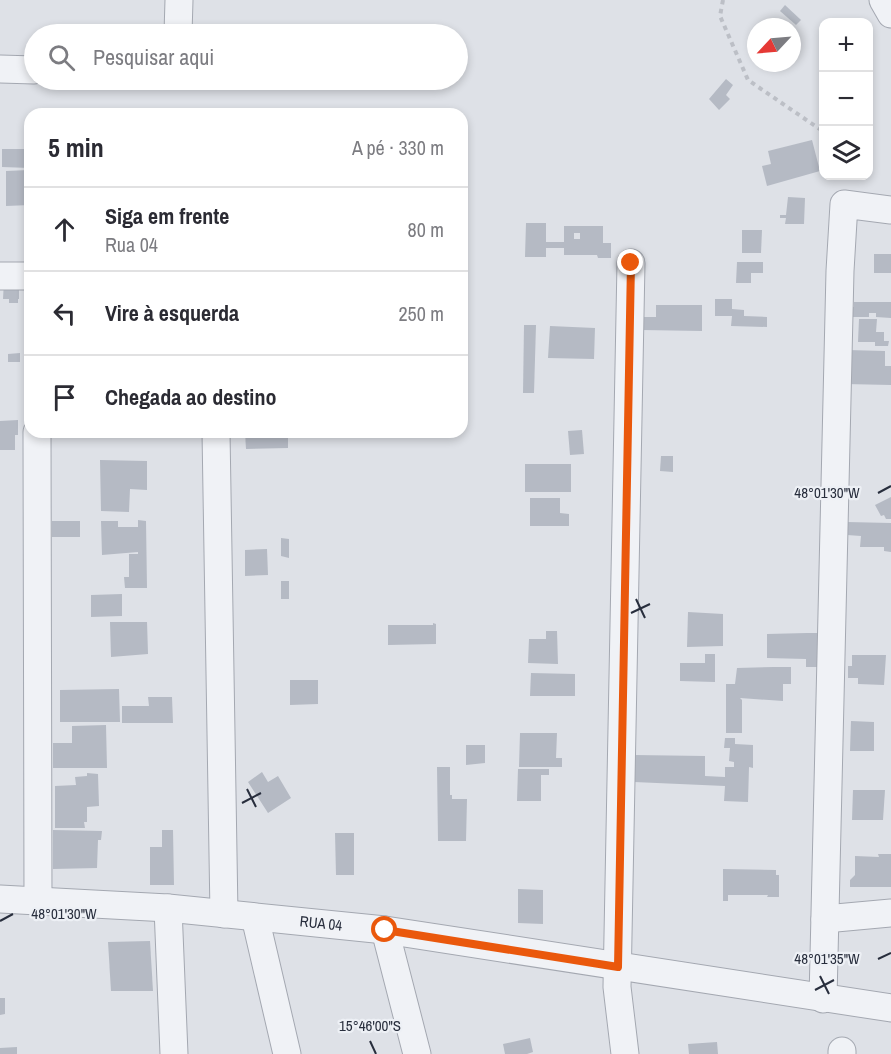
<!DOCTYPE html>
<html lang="pt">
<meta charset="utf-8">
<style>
body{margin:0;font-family:"Archivo Narrow",sans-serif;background:#f7f7f7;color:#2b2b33}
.controls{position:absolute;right:18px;top:18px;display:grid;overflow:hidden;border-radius:12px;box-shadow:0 3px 9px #0003}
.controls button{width:54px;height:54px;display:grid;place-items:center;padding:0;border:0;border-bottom:2px solid #e1e1e2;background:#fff;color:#2b2b33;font:30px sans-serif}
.compass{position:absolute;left:747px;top:18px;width:54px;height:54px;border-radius:50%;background:#fff;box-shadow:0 3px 9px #0003;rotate:244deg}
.stop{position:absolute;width:18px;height:18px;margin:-14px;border:4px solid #ea580c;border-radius:50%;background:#fff}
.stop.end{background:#ea580c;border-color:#fff;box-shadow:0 2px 6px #0008}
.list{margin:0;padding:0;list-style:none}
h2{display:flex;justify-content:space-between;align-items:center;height:78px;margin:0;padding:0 24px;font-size:26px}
h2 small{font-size:20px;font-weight:400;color:#7c7c81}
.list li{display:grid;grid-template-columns:39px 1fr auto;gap:18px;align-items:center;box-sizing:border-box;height:84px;padding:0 24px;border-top:2px solid #e1e1e2}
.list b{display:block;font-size:22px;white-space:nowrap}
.list p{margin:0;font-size:20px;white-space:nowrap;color:#7c7c81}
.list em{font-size:20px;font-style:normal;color:#7c7c81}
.icon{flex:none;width:33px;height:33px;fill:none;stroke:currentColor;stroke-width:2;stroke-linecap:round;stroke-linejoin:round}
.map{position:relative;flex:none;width:891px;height:1054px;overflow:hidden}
.search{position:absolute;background:#fff;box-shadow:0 3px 9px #0003;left:24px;top:24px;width:444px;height:66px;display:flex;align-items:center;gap:15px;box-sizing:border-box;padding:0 21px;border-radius:33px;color:#7c7c81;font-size:22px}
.panel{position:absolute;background:#fff;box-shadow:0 3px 9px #0003;left:24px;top:108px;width:444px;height:330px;border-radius:18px}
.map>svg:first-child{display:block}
.building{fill:#b5bac4;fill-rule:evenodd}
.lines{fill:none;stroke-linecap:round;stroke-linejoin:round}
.minor-casing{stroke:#a4a8b1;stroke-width:29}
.path{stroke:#bcbfc6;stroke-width:4;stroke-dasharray:4.5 4.5;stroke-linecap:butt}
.minor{stroke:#f0f2f6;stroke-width:27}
.route{stroke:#ea580c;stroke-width:8}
.ticks{fill:none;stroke:#282e3d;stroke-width:2}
.labels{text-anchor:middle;stroke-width:4.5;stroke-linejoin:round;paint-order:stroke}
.street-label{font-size:15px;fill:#282e3d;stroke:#edf0f5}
.ticks-label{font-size:15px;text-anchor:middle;fill:#282e3d;stroke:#edf0f5;stroke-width:4.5;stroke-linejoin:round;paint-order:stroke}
</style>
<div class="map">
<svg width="891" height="1054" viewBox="0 0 891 1054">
<rect width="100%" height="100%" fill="#dee1e7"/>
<!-- building -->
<g class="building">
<polygon points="785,5 801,20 796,25 780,11"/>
<polygon points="726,79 733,85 726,95 730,99 719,110 709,99"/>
<polygon points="812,140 820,171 767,186 762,166 771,164 768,151"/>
<polygon points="2,149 30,149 30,168 2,167"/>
<polygon points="29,170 30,205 6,206 6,171"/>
<polygon points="788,197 805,198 804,224 785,224 786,218 780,218 780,215 786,215"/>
<path d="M526 223H546V242H564V226H603V243H611V258H598L597 255H564V248H546V257H525ZM574 233H580V239H574Z"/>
<polygon points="742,230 762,230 761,253 742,253"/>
<rect x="874" y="254" width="17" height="19"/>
<polygon points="737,262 763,262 763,273 751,273 751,283 736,283"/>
<polygon points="4,281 19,281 19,299 18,299 18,303 9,303 9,299 3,299"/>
<polygon points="715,299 732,299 732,309 744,310 744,316 767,317 767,327 731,326 732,316 715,316"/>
<polygon points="854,302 891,302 891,318 876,317 876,313 869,313 869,317 848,317 849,306 854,307"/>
<polygon points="656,305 702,305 702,331 642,330 642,317 656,317"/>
<polygon points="859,319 877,319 876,332 884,332 884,341 889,341 888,346 875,346 875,342 858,342"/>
<polygon points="524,325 536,325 534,393 523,393"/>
<polygon points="550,326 595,328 594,359 548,358"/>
<polygon points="847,350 885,351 885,366 891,366 891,385 845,384"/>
<polygon points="20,353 20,362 8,362 8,354"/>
<polygon points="18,420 18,435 15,435 15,450 0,450 0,421"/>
<polygon points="582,430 584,454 570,455 568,431"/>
<polygon points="245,432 288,432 288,448 246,449"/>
<polygon points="661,456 673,456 673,472 660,471"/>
<polygon points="100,460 147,461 147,490 130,489 129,512 101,511"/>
<rect x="525" y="464" width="46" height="28"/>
<polygon points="891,497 891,519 886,519 884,515 881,516 875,505"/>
<polygon points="530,498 560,498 560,513 569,514 569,526 530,526"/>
<polygon points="138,520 146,521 147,588 125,588 124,577 129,577 129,554 138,554 138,552 102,555 101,521 118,521 118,527 138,527"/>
<rect x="52" y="521" width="28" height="16"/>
<polygon points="847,522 891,523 891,552 884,551 884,547 860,547 861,536 847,535"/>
<polygon points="281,538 289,539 289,558 281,556"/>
<polygon points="267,549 268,575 245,576 245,550"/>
<rect x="281" y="581" width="8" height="18"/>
<polygon points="122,594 122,616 91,617 91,595"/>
<polygon points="688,612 723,614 723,646 687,647"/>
<polygon points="110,622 147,622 148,654 111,657"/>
<polygon points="433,623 436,624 436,644 388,645 388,625 433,625"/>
<polygon points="546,631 557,631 558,664 528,663 529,639 546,639"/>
<polygon points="807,633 821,633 820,667 806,667 806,659 767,658 767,634"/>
<polygon points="705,654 715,654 715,682 680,681 680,663 705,663"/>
<polygon points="852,655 886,655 884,685 858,684 858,678 848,678 848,666 852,666"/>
<polygon points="774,667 791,667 791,684 783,684 783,701 740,698 742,700 742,733 726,733 726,684 735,684 737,668"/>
<polygon points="531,673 575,674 575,696 530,696"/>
<polygon points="290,680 318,680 318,704 290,705"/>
<polygon points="119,689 120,722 60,722 60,690"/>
<polygon points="148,697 172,697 173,723 122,723 122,706 149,706"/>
<polygon points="851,721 874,722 874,751 850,751"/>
<polygon points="106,725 107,768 53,768 53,743 72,743 72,726"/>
<polygon points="520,733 557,733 556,758 562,758 562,767 519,767"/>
<polygon points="725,738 735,738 735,744 753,745 753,768 749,767 748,802 724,801 725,786 634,782 634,755 705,756 705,776 725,777 725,767 734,767 734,762 729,761 730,748 724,748"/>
<polygon points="466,745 485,745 485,763 466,765"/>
<polygon points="437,767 450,767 450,795 452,795 452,799 467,799 466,841 438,841"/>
<polygon points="518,769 549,769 549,775 541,775 541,801 517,801"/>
<polygon points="262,772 268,782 278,776 291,798 268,813 248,782"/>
<polygon points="87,773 98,774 99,806 87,807 87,822 84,822 85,828 55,828 55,786 76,785 75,777 87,776"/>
<polygon points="853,790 885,790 883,820 852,820"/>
<polygon points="53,830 102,831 101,840 98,840 97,868 53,869"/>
<polygon points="162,830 173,830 174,885 150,885 150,847 162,847"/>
<polygon points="335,833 354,833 354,875 336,875"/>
<polygon points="878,854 891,854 891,887 850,887 850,880 855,875 855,856 879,857"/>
<polygon points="723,869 776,870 776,875 779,875 779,897 767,897 768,895 728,895 728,901 723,901"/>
<polygon points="518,889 543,890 543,924 518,923"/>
<polygon points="150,941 153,991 111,991 108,942"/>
<polygon points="0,998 5,998 5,1014 0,1015"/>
<polygon points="530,1038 533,1052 527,1054 505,1054 503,1044"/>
<polygon points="717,1042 718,1054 689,1054 688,1044"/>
<polygon points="17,1047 17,1054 0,1054 0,1048"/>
</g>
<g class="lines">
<!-- minor casing -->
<g class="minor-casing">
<g id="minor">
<polyline points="883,0 891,14"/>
<polyline points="178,34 179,0"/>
<polyline points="0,69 34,70"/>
<polyline points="0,276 30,276"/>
<polyline points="37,432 38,901"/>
<polyline points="216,432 224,914"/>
<path id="s1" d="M0 899 168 908 385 930 891 1008"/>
<polyline points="168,908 174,1054"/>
<polyline points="255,917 287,1054"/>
<polyline points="825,919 891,913"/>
<polyline points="385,930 417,1054"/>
<polyline points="823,999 840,271 844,204 891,210"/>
<polyline points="842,1051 842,1054"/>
<polyline points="625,1054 617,987 631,263"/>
</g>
</g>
<!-- path -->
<polyline class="path" points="723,0 720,16 748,80 824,132"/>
<!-- minor -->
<use href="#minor" class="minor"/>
</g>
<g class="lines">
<!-- route -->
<polyline class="route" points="385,930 618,967 631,263"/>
</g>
<!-- ticks -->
<path class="ticks" d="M878 493 891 486M636 599 645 618M631 613 650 604M247 789 256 807M242 803 261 793M0 921 13 914M878 959 891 953M820 976 829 994M815 990 834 980M370 1041 376 1054"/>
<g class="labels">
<!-- street labels -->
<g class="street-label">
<text dy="5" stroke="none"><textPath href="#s1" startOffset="322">RUA 04</textPath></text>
</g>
</g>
<g class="ticks-label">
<text x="827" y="498">48°01'30"W</text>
<text x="64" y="919">48°01'30"W</text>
<text x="827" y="964">48°01'35"W</text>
<text x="370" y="1031">15°46'00"S</text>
</g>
</svg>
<div class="controls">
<button>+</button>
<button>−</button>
<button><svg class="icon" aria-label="layers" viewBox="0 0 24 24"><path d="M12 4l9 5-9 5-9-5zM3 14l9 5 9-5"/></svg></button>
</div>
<svg class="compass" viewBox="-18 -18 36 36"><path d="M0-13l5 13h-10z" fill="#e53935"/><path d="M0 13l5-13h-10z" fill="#7c7c81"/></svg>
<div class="stop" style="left:385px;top:930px"></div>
<div class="stop end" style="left:631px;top:263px"></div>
<div class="search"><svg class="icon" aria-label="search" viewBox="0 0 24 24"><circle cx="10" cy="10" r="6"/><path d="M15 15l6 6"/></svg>Pesquisar aqui</div>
<section class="panel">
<h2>5 min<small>A pé · 330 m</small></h2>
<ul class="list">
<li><svg class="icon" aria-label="ahead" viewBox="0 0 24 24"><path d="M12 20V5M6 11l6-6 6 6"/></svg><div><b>Siga em frente</b><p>Rua 04</p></div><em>80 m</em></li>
<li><svg class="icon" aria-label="left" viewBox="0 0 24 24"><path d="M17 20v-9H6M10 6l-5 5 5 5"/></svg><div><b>Vire à esquerda</b></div><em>250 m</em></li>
<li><svg class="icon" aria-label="arrive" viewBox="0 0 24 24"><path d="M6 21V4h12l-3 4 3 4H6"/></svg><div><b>Chegada ao destino</b></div></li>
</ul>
</section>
</div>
